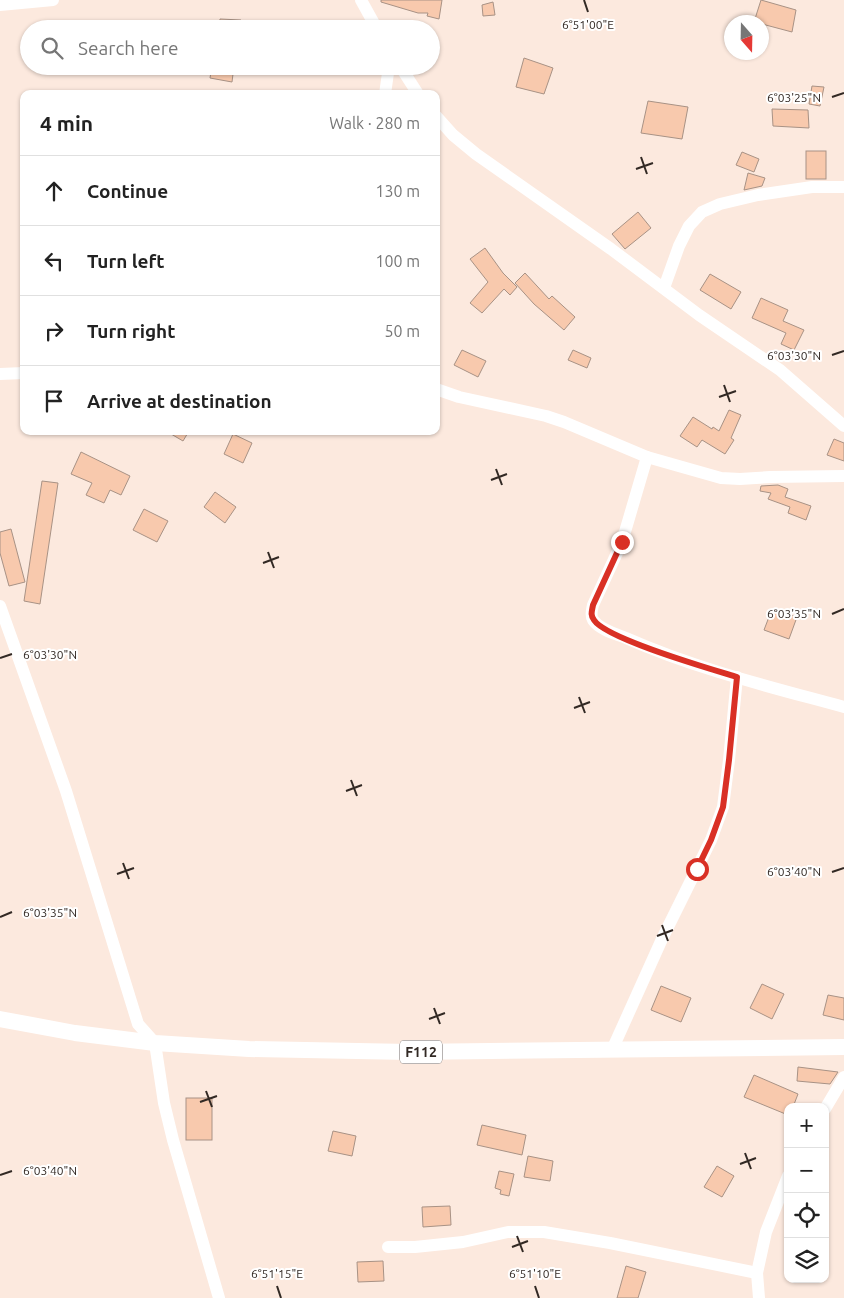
<!DOCTYPE html>
<meta charset="utf-8">
<style>
body{margin:0;font-family:Ubuntu,sans-serif;background:#f2f2f2;color:#222}
.controls{position:absolute;right:15px;bottom:15px;display:grid;overflow:hidden;border-radius:10px;box-shadow:0 1px 4px #0004}
.controls button{width:45px;height:45px;display:grid;place-items:center;padding:0;border:0;border-bottom:1px solid #e0e0e0;background:#fff;color:#222;font:25px sans-serif}
.compass{position:absolute;left:724px;top:15px;width:45px;height:45px;border-radius:50%;background:#fff;box-shadow:0 1px 4px #0004;rotate:160deg}
.stop{position:absolute;width:15px;height:15px;margin:-11px;border:4px solid #d93025;border-radius:50%;background:#fff}
.stop.end{background:#d93025;border-color:#fff;box-shadow:0 1px 5px #0008}
.list{margin:0;padding:0;list-style:none}
h2{display:flex;justify-content:space-between;align-items:center;height:65px;margin:0;padding:0 20px;font-size:21px}
h2 small{font-size:16px;font-weight:400;color:#767676}
.list li{display:grid;grid-template-columns:32px 1fr auto;gap:15px;align-items:center;box-sizing:border-box;height:70px;padding:0 20px;border-top:1px solid #e0e0e0}
.list b{display:block;font-size:19px;white-space:nowrap}
.list em{font-size:16px;font-style:normal;color:#767676}
.icon{flex:none;width:28px;height:28px;fill:none;stroke:currentColor;stroke-width:2;stroke-linecap:round;stroke-linejoin:round}
.map{position:relative;flex:none;width:844px;height:1298px;overflow:hidden}
.search{position:absolute;background:#fff;box-shadow:0 1px 4px #0004;left:20px;top:20px;width:420px;height:55px;display:flex;align-items:center;gap:12px;box-sizing:border-box;padding:0 18px;border-radius:28px;color:#767676;font-size:19px}
.panel{position:absolute;background:#fff;box-shadow:0 1px 4px #0004;left:20px;top:90px;width:420px;height:345px;border-radius:10px}
.map>svg:first-child{display:block}
.building{fill:#f8c9ad;stroke:#a89285}
.lines{fill:none;stroke-linecap:round;stroke-linejoin:round}
.minor{stroke:#fff;stroke-width:12}
.major{stroke:#fff;stroke-width:16}
.route{stroke:#d93025;stroke-width:6}
.ticks{fill:none;stroke:#322924;stroke-width:2}
.labels{text-anchor:middle;stroke-width:4;stroke-linejoin:round;paint-order:stroke}
.shield{fill:#fff;stroke:#706966;stroke-width:1}
.shield-label{font-size:14px;font-weight:bold;fill:#322924}
.ticks-label{font-size:12px;text-anchor:middle;fill:#322924;stroke:#fff;stroke-width:4;stroke-linejoin:round;paint-order:stroke}
</style>
<div class="map">
<svg width="844" height="1298" viewBox="0 0 844 1298">
<rect width="100%" height="100%" fill="#fce9de"/>
<!-- building -->
<g class="building">
<polygon points="381,0 442,0 439,19 427,16 428,13 418,13 381,2"/>
<polygon points="761,0 796,10 792,32 762,24 762,22 754,22"/>
<polygon points="493,2 495,15 483,16 482,5"/>
<polygon points="220,19 241,20 241,29 219,29"/>
<polygon points="524,58 553,68 544,94 516,87"/>
<polygon points="212,66 234,66 232,82 210,78"/>
<polygon points="812,86 824,87 820,106 809,104"/>
<polygon points="648,101 688,107 682,139 641,133"/>
<polygon points="772,109 808,110 809,128 773,126"/>
<rect x="806" y="151" width="20" height="28"/>
<polygon points="742,152 759,159 754,172 736,165"/>
<polygon points="748,173 765,178 762,186 744,190"/>
<polygon points="638,212 651,228 625,249 612,234"/>
<polygon points="485,248 503,273 517,287 510,295 504,289 482,313 470,303 488,282 470,259"/>
<polygon points="525,273 549,299 552,296 575,317 564,330 534,304 515,283"/>
<polygon points="710,274 741,292 731,309 700,290"/>
<polygon points="761,298 788,310 783,321 804,330 794,350 781,344 786,333 752,318"/>
<polygon points="462,350 486,361 478,377 454,365"/>
<polygon points="573,350 591,358 587,368 568,360"/>
<polygon points="729,410 741,415 731,438 734,440 725,454 702,440 697,447 680,436 693,417 712,429 713,427 719,431"/>
<polygon points="166,431 189,431 183,441"/>
<polygon points="233,434 252,443 243,463 224,454"/>
<polygon points="834,439 844,443 844,461 827,455"/>
<polygon points="81,452 130,476 121,495 110,490 104,503 86,495 92,483 71,474"/>
<polygon points="42,481 58,483 40,604 24,601"/>
<polygon points="778,485 788,489 785,497 811,506 806,520 788,513 790,507 768,499 771,493 760,491 761,486"/>
<polygon points="215,492 236,507 225,523 204,507"/>
<polygon points="144,509 168,521 157,542 133,530"/>
<polygon points="11,529 25,582 9,586 0,553 0,532"/>
<polygon points="772,609 797,617 789,639 764,630"/>
<polygon points="762,984 784,994 772,1019 750,1008"/>
<polygon points="661,986 691,998 681,1022 651,1010"/>
<polygon points="828,995 844,998 844,1020 823,1015"/>
<polygon points="798,1067 838,1072 830,1084 797,1081"/>
<polygon points="754,1075 798,1094 793,1107 788,1107 788,1115 744,1097"/>
<rect x="186" y="1098" width="26" height="42"/>
<polygon points="482,1125 526,1135 522,1155 477,1145"/>
<polygon points="333,1131 356,1136 352,1156 328,1151"/>
<polygon points="528,1156 553,1161 550,1181 524,1177"/>
<polygon points="717,1166 734,1176 722,1197 704,1187"/>
<polygon points="499,1171 514,1174 509,1196 500,1194 501,1190 495,1188"/>
<polygon points="450,1206 451,1225 423,1227 422,1207"/>
<polygon points="383,1261 384,1281 358,1282 357,1262"/>
<polygon points="626,1266 646,1272 638,1298 617,1298"/>
</g>
<g class="lines">
<!-- minor -->
<g class="minor">
<polyline points="361,0 377,29"/>
<polyline points="0,5 53,0"/>
<polyline points="400,66 418,94"/>
<polyline points="385,94 389,66"/>
<polyline points="436,116 453,135 476,154 611,249 699,315 780,370 844,426"/>
<polyline points="664,288 679,246 689,226 702,212 720,204 758,195 812,187 844,187"/>
<polyline points="0,374 24,373"/>
<polyline points="436,389 459,397 546,416 564,422 647,457 721,478 740,479 770,477 844,476"/>
<path d="M647 457 622 542 593 605C592 610 590 615 593 620 600 630 616 634 626 638 696 669 771 687 844 707"/>
<polyline points="0,606 66,791 138,1024 155,1043 164,1103 173,1140 219,1298"/>
<polyline points="612,1050 662,939 711,840 723,807 729,760 737,677"/>
<polyline points="825,1109 844,1077"/>
<polyline points="388,1247 415,1247 463,1242 508,1232 544,1232 610,1243 757,1273"/>
<polyline points="759,1298 757,1273 766,1232 788,1176"/>
</g>
<!-- major -->
<polyline class="major" points="0,1019 75,1033 155,1043 249,1049 409,1052 844,1047"/>
</g>
<g class="lines">
<!-- route -->
<path class="route" d="M622 542 593 605C592 611 590 615 594 620 606 639 711 669 737 677L729 760 723 807 711 840 697 869"/>
</g>
<!-- ticks -->
<path class="ticks" d="M584 0 588 12M832 97 844 93M641 157 647 174M636 169 653 163M832 355 844 351M724 385 730 402M719 397 736 391M496 469 502 485M491 480 507 474M268 552 274 568M263 563 279 557M832 614 844 609M0 658 12 654M579 697 585 713M574 708 590 702M351 780 357 796M346 791 362 785M123 863 129 879M832 872 844 868M117 874 134 868M0 917 12 912M662 925 668 941M657 936 673 930M434 1008 440 1024M429 1019 445 1013M206 1091 212 1107M200 1102 217 1096M745 1153 751 1169M740 1164 756 1158M0 1175 12 1171M517 1236 523 1252M512 1247 528 1241M277 1286 281 1298M535 1286 539 1298"/>
<g class="labels">
<!-- shield labels -->
<rect class="shield" x="400" y="1040.5" width="42" height="23" rx="4"/>
<g class="shield-label">
<text x="421" y="1057">F112</text>
</g>
</g>
<g class="ticks-label">
<text x="588" y="29">6°51'00"E</text>
<text x="794" y="102">6°03'25"N</text>
<text x="794" y="360">6°03'30"N</text>
<text x="794" y="618">6°03'35"N</text>
<text x="50" y="659">6°03'30"N</text>
<text x="794" y="876">6°03'40"N</text>
<text x="50" y="917">6°03'35"N</text>
<text x="50" y="1175">6°03'40"N</text>
<text x="277" y="1278">6°51'15"E</text>
<text x="535" y="1278">6°51'10"E</text>
</g>
</svg>
<div class="controls">
<button>+</button>
<button>−</button>
<button><svg class="icon" aria-label="locate" viewBox="0 0 24 24"><circle cx="12" cy="12" r="6"/><path d="M12 2v4M12 18v4M2 12h4M18 12h4"/></svg></button>
<button><svg class="icon" aria-label="layers" viewBox="0 0 24 24"><path d="M12 4l9 5-9 5-9-5zM3 14l9 5 9-5"/></svg></button>
</div>
<svg class="compass" viewBox="-18 -18 36 36"><path d="M0-13l5 13h-10z" fill="#e53935"/><path d="M0 13l5-13h-10z" fill="#767676"/></svg>
<div class="stop" style="left:697px;top:869px"></div>
<div class="stop end" style="left:622px;top:542px"></div>
<div class="search"><svg class="icon" aria-label="search" viewBox="0 0 24 24"><circle cx="10" cy="10" r="6"/><path d="M15 15l6 6"/></svg>Search here</div>
<section class="panel">
<h2>4 min<small>Walk · 280 m</small></h2>
<ul class="list">
<li><svg class="icon" aria-label="ahead" viewBox="0 0 24 24"><path d="M12 20V5M6 11l6-6 6 6"/></svg><div><b>Continue</b></div><em>130 m</em></li>
<li><svg class="icon" aria-label="left" viewBox="0 0 24 24"><path d="M17 20v-9H6M10 6l-5 5 5 5"/></svg><div><b>Turn left</b></div><em>100 m</em></li>
<li><svg class="icon" aria-label="right" viewBox="0 0 24 24"><path d="M7 20v-9h11M14 6l5 5-5 5"/></svg><div><b>Turn right</b></div><em>50 m</em></li>
<li><svg class="icon" aria-label="arrive" viewBox="0 0 24 24"><path d="M6 21V4h12l-3 4 3 4H6"/></svg><div><b>Arrive at destination</b></div></li>
</ul>
</section>
</div>
